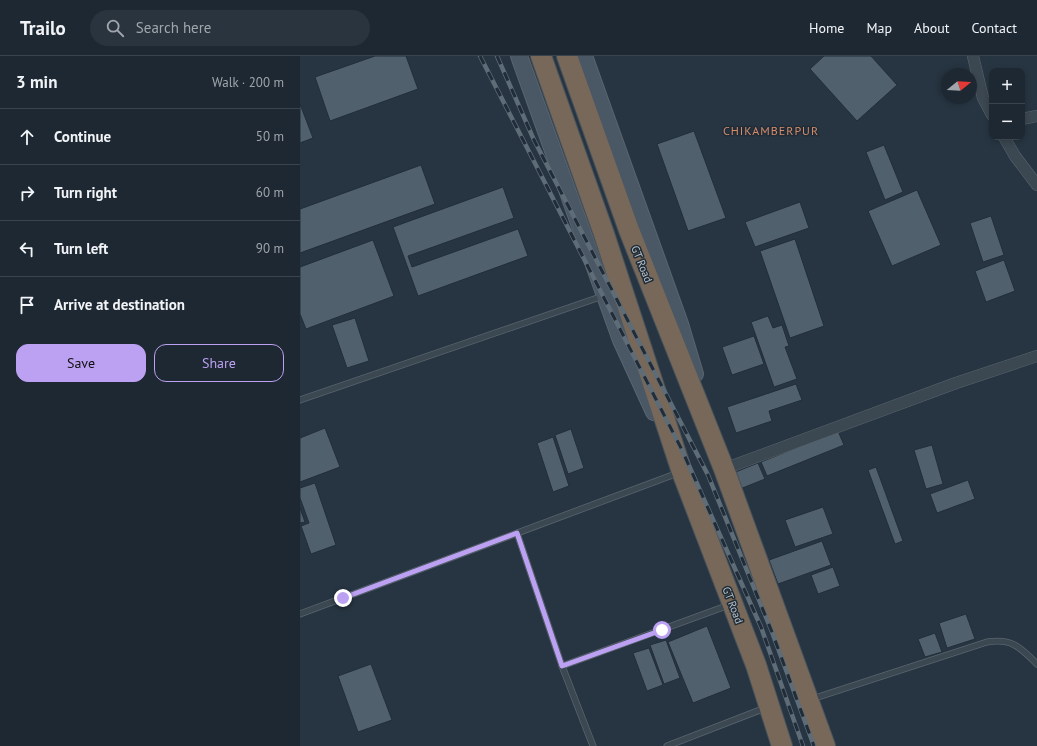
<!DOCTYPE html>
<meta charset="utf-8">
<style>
body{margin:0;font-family:"PT Sans",sans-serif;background:#2a343e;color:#f1f3f6}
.controls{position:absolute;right:12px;top:12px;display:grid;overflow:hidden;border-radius:8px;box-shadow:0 2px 6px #0003}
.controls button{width:36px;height:36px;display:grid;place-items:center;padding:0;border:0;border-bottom:1px solid #3b444d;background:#1d2832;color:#f1f3f6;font:20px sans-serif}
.compass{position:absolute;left:641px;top:12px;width:36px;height:36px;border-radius:50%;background:#1d2832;box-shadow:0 2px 6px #0003;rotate:72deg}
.stop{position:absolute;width:12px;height:12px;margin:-9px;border:3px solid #bca0f2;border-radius:50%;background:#fff}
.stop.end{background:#bca0f2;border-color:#fff;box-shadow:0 1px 4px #0008}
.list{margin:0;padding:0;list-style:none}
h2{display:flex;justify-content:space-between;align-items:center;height:52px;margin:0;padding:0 16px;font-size:17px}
h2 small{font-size:13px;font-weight:400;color:#a0a6ac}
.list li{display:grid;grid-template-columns:26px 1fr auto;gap:12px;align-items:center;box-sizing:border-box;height:56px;padding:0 16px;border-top:1px solid #3b444d}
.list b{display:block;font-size:15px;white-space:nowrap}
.list em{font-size:13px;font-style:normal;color:#a0a6ac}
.actions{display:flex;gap:8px;padding:12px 16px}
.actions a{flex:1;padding:9px 0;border:1px solid #bca0f2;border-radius:12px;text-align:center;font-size:14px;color:#bca0f2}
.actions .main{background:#bca0f2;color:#111}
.icon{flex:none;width:22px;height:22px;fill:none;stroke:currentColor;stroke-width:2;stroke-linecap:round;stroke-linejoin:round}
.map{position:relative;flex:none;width:737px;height:690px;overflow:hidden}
header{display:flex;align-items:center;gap:24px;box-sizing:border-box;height:56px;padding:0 20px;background:#1d2832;border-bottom:1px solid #3b444d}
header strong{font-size:19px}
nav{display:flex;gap:22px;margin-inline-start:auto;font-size:14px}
.search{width:280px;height:36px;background:#2a343e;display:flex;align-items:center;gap:10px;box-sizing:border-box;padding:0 14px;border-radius:22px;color:#a0a6ac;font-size:15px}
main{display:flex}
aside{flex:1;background:#1d2832}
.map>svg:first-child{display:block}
.building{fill:#50606c;stroke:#222e39}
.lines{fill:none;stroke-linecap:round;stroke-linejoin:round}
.lane-casing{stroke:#59656f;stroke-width:7}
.street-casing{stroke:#59656f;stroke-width:12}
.secondary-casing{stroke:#59656f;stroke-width:18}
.highway-casing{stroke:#46525c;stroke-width:22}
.lane{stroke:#3b4751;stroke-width:5.5}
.street{stroke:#3b4751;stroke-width:11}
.secondary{stroke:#4a5764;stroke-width:16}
.highway{stroke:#776859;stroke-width:20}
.rail-casing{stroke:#5e6c78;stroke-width:4.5}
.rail{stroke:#202c37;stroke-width:3;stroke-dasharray:9;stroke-linecap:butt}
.route{stroke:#bca0f2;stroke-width:5}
.labels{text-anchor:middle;stroke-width:3;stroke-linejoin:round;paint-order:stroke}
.street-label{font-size:11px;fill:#b8c2cb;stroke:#202c37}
.neighbourhood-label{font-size:12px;letter-spacing:1px;fill:#d48c6b;stroke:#202c37}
</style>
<header>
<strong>Trailo</strong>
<div class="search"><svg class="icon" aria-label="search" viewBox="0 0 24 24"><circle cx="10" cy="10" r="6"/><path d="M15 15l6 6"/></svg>Search here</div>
<nav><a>Home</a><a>Map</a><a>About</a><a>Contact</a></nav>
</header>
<main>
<aside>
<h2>3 min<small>Walk · 200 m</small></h2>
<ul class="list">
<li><svg class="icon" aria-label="ahead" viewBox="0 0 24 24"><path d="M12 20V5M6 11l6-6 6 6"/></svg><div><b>Continue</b></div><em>50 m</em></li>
<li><svg class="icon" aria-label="right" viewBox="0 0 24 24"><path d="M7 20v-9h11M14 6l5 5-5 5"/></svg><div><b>Turn right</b></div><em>60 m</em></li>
<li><svg class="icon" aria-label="left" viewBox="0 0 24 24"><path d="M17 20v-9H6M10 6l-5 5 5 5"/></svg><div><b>Turn left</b></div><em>90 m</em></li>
<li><svg class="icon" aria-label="arrive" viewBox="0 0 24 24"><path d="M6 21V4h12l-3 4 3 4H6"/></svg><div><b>Arrive at destination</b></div></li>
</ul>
<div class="actions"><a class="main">Save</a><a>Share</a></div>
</aside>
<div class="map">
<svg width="737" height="690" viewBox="0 0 737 690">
<rect width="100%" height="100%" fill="#273542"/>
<!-- building -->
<g class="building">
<polygon points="75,0 106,0 118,33 30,65 15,21"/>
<polygon points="524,0 571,0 597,29 557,65 510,13"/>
<polygon points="0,48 13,82 0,87"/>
<polygon points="394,75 426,162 388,175 357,88"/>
<polygon points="584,89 603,136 585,144 566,96"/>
<polygon points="121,109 135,148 0,197 0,153"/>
<polygon points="203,131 214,162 108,200 112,211 218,173 228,200 118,240 93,171"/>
<polygon points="617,134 641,189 592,210 568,155"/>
<polygon points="500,146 509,172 455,191 445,166"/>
<polygon points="691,160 704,199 683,206 670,167"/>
<polygon points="495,183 524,270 490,282 460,195"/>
<polygon points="73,184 94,240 6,273 0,258 0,211"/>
<polygon points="704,204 715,235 686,246 675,215"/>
<polygon points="468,260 473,272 482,269 489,290 485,291 497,323 474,331 451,266"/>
<polygon points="55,262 69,305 47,312 32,269"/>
<polygon points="454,280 464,308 432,319 422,291"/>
<polygon points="496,328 502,344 469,355 472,365 436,377 427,351"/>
<polygon points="25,372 40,411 0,426 0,382"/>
<polygon points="271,373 284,412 268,418 255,379"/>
<polygon points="538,375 544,389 467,420 461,406"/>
<polygon points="253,381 269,430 253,436 237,387"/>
<polygon points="632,389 643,428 626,433 614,394"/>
<polygon points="458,407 465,423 440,433 433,417"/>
<polygon points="576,411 603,485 595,488 568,414"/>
<polygon points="668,424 675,443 637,457 630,438"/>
<polygon points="15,427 36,489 11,498 1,470 9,467 0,442 0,432"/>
<polygon points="523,451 533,478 495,491 485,464"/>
<polygon points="0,452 5,466 0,467"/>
<polygon points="522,485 531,509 478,528 469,504"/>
<polygon points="533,511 540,530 518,538 511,519"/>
<polygon points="666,558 675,583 647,592 639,567"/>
<polygon points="407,570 431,632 393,647 368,586"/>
<polygon points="635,577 642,596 625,601 618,583"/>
<polygon points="366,584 380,622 364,628 350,589"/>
<polygon points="349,592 363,629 347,635 333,597"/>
<polygon points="71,608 92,664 58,676 38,620"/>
</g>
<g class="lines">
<!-- lane casing -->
<g class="lane-casing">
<g id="lane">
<polyline points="0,344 303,240"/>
<polyline points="217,477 262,610 293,690"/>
<polyline points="0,558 378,417"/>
<polyline points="262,610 429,549"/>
<path d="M512 643 687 586C712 582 720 591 737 608"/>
<polyline points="367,690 465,652"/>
</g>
</g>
<!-- street casing -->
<g class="street-casing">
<g id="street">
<polyline points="673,0 683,42 692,59"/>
<polyline points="722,63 737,60"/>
<polyline points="704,81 715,100 737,129"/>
<polyline points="424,413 656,327 737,300"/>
</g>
</g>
<!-- secondary casing -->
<g class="secondary-casing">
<g id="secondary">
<polyline points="219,0 321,284 354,356"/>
<polyline points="284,0 380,268 395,318"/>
</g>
</g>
<!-- highway casing -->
<g class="highway-casing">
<g id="highway">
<polyline points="241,0 304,178 382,416 456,609 482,690"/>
<polyline points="267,0 329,174 424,413 525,690"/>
</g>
</g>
<!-- lane -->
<use href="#lane" class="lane"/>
<!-- street -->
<use href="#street" class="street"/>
<!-- secondary -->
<use href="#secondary" class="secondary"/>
<!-- highway -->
<use href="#highway" class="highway"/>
<!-- rail casing -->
<g class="rail-casing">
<g id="rail">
<polyline points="180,0 382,394 461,571 503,690"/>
<polyline points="197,0 234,84 408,419 472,576 514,690"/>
</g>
</g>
<!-- rail -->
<use href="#rail" class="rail"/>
</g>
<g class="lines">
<!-- route -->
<polyline class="route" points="43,542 217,477 262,610 362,574"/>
</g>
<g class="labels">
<!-- street labels -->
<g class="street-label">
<text transform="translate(342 208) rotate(68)" y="4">GT Road</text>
<text transform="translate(433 549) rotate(69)" y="4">GT Road</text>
</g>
<!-- neighbourhood labels -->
<g class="neighbourhood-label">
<text x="471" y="79">CHIKAMBERPUR</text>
</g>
</g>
</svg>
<div class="controls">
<button>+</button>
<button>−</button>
</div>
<svg class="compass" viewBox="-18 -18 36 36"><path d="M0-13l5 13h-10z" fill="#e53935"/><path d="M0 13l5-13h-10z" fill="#a0a6ac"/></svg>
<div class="stop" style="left:362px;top:574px"></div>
<div class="stop end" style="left:43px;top:542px"></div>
</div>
</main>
